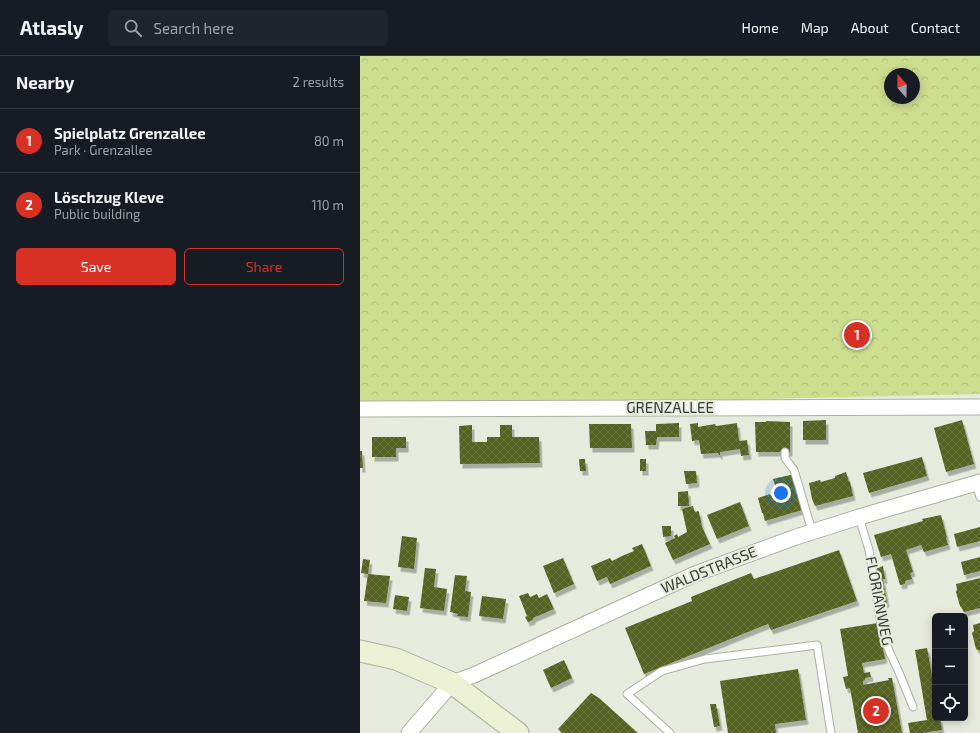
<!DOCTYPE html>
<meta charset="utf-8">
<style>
body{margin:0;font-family:"Exo 2",sans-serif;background:#20242c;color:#f1f3f6}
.controls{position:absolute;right:12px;bottom:12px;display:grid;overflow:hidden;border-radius:6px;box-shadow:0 2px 10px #0003}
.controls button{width:36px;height:36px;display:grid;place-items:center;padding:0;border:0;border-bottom:1px solid #363941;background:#171b24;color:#f1f3f6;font:20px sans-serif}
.compass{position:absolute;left:524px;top:12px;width:36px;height:36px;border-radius:50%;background:#171b24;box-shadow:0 2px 10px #0003;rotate:340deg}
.you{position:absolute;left:421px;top:437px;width:14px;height:14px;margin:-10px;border:3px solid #fff;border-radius:50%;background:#1a73e8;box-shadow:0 0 0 6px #1a73e833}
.badge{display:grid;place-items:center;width:26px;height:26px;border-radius:50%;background:#d93025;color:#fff;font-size:13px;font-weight:700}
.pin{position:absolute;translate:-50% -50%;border:2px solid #fff;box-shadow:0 1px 4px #0006}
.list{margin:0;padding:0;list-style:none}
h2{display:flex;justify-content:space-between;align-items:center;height:52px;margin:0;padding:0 16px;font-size:17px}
h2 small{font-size:13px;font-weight:400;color:#9ea1a6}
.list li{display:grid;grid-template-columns:26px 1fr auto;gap:12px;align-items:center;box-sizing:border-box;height:64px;padding:0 16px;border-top:1px solid #363941}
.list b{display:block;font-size:15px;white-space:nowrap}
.list p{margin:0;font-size:13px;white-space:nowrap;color:#9ea1a6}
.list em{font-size:13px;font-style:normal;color:#9ea1a6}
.actions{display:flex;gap:8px;padding:12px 16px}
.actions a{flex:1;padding:9px 0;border:1px solid #d93025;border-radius:6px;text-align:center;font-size:14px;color:#d93025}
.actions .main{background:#d93025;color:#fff}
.icon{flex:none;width:22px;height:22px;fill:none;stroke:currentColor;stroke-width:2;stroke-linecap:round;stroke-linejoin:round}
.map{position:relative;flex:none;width:620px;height:677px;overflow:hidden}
header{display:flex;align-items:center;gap:24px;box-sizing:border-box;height:56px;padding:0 20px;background:#171b24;border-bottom:1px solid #363941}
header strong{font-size:19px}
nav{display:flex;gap:22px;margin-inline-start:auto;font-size:14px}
.search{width:280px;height:36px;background:#20242c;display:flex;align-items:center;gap:10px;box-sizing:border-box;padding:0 14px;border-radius:6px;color:#9ea1a6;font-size:15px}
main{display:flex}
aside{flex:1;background:#171b24}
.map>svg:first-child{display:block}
.forest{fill:url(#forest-crowns);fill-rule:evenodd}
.building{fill:url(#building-cross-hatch);filter:url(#shadow)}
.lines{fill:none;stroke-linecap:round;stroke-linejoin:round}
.lane-casing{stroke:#acafa2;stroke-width:9}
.street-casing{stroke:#acafa2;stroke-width:17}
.secondary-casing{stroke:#acafa2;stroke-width:23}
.lane{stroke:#fff;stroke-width:7}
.street{stroke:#fff;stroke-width:15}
.secondary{stroke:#ecf1d4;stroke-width:21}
.labels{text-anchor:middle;stroke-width:4;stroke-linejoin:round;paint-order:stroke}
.street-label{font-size:15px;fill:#393a35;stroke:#e7ebdd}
</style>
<header>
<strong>Atlasly</strong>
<div class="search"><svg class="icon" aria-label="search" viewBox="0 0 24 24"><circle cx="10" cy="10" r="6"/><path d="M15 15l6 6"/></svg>Search here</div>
<nav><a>Home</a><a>Map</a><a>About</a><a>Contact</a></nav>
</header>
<main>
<aside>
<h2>Nearby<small>2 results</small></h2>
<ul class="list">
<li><span class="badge">1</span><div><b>Spielplatz Grenzallee</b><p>Park · Grenzallee</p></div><em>80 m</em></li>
<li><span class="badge">2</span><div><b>Löschzug Kleve</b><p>Public building</p></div><em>110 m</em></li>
</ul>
<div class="actions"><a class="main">Save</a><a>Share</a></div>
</aside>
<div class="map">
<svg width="620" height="677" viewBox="0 0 620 677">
<defs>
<pattern id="forest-crowns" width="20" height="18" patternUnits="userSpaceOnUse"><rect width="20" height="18" fill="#cede8f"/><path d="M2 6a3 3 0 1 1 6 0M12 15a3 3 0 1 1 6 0" fill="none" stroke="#b2bf7c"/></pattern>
<pattern id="building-cross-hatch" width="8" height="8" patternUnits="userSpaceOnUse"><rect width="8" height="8" fill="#576220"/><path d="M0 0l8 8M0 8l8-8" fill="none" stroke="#6d7640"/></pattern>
<filter id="shadow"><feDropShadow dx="2.5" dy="4.5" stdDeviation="0" flood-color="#0004"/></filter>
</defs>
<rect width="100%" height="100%" fill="#e7ebdd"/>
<!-- forest -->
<path class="forest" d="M0 0H620V338L0 352ZM530 18H554V42H530Z"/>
<!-- building -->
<g class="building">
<polygon points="466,364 466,384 443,384 443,365"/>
<polygon points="602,364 614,408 586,416 574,372"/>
<polygon points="406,365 430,366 430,396 396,396 395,366 406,366"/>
<polygon points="319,367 319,381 297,381 296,389 286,389 285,375 296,375 296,368"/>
<polygon points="338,367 338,371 355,368 356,370 377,367 379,385 387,384 389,399 381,400 380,393 360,396 360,399 359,399 358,397 341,398 339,384 332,385 330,368"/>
<polygon points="229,368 271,368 272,392 230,392"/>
<polygon points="112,369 112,386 127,386 127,381 140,381 140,369 152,369 152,381 179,381 180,407 100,408 99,370"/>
<polygon points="12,381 46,381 46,392 36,392 36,401 12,401"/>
<polygon points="0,395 2,395 3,412 0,412"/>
<polygon points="562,401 567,420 509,437 503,417"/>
<polygon points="219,403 225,403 226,415 220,415"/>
<rect x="280" y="403" width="6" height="12"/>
<polygon points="324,415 336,415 337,427 326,428"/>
<polygon points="486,416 489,426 490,426 493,440 455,450 452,443 449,427 460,424 461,426 475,422 475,420"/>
<polygon points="430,419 432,420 442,454 405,465 403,457 402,457 398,442 410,438 411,440 418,438 413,423"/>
<polygon points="328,435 329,450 318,450 318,436"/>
<polygon points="380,446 389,470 357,483 347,459"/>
<polygon points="333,450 335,456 338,455 339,456 342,471 350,488 313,504 305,487 315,482 314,480 317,478 318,481 327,476 322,453"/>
<polygon points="581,459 587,482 586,482 588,489 564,496 561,489 546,494 553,516 550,517 552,523 545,525 545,528 540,529 531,498 521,501 514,479 563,465 562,463"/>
<polygon points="302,470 311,470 311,480 303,481"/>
<polygon points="620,471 620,485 597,491 594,478"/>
<polygon points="42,480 57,482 54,513 38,511"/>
<polygon points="282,488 291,510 250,528 247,521 237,525 231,510 250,502 252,505 262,500 274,495 272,492"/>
<polygon points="479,494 497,545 411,574 408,568 284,618 265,572 332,545 331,541 391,517 394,523"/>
<polygon points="620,501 620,515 604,519 601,506"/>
<polygon points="203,502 214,528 194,537 183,510"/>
<polygon points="3,503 10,504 8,518 30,520 26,547 4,545 8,518 1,517"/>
<polygon points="523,510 525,523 519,524 517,512"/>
<polygon points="65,512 76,513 74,531 87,533 84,555 60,552"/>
<polygon points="95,519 107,520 105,535 111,536 108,561 97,560 98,558 90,556"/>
<polygon points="620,522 620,552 604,556 602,552 600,550 596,536 597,533 596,528"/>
<polygon points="523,524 527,547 523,548 519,525"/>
<polygon points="168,537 170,541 177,538 179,542 187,538 194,553 173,562 173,564 168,566 165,561 167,560 159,540"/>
<polygon points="35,539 49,541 47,555 33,553"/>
<polygon points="122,540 146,543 143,563 119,560"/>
<polygon points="518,567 525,603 502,607 504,617 510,616 511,621 505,622 505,624 503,625 503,629 529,624 528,622 532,622 542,677 498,677 490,632 486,633 483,621 488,620 480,573"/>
<polygon points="620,567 620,595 616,593 612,577 614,575 613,569"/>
<polygon points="567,592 575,636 575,662 580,662 582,674 563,677 550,677 548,667 567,664 555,594"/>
<polygon points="204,604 212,622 191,632 183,614"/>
<polygon points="438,613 446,664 415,668 416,677 368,677 360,625"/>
<polygon points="231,637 239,642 278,677 202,677 198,673"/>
<polygon points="350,648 356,648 360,670 354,671"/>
</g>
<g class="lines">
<!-- lane casing -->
<g class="lane-casing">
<g id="lane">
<polyline points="425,396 425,402 434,414 452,475"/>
<polyline points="616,427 620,441"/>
<polyline points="499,461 509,494 522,574 529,595 538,614 553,651"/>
<polyline points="310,677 267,638 302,615 345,603 457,589 471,677"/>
</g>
</g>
<!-- street casing -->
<g class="street-casing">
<g id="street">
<polyline points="0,353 620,351"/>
<polyline points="49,677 92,627 114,619 335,518 436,481 499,461 620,426"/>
</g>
</g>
<!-- secondary casing -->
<g class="secondary-casing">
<polyline id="secondary" points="0,595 36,603 92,627 158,677"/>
</g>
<!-- lane -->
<use href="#lane" class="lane"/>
<!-- street -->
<use href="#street" class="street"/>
<!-- secondary -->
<use href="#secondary" class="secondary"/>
</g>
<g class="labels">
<!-- street labels -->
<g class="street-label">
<text x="310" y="357">GRENZALLEE</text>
<text transform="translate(349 514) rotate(-22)" y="5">WALDSTRASSE</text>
<text transform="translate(519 545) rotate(79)" y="5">FLORIANWEG</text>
</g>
</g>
</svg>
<div class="controls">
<button>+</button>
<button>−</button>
<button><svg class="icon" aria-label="locate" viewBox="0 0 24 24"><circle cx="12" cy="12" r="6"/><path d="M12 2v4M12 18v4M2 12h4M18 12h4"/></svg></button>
</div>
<svg class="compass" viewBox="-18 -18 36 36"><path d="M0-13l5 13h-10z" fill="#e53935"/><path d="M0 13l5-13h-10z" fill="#9ea1a6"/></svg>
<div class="you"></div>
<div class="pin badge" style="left:497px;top:279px">1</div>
<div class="pin badge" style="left:516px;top:655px">2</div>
</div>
</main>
